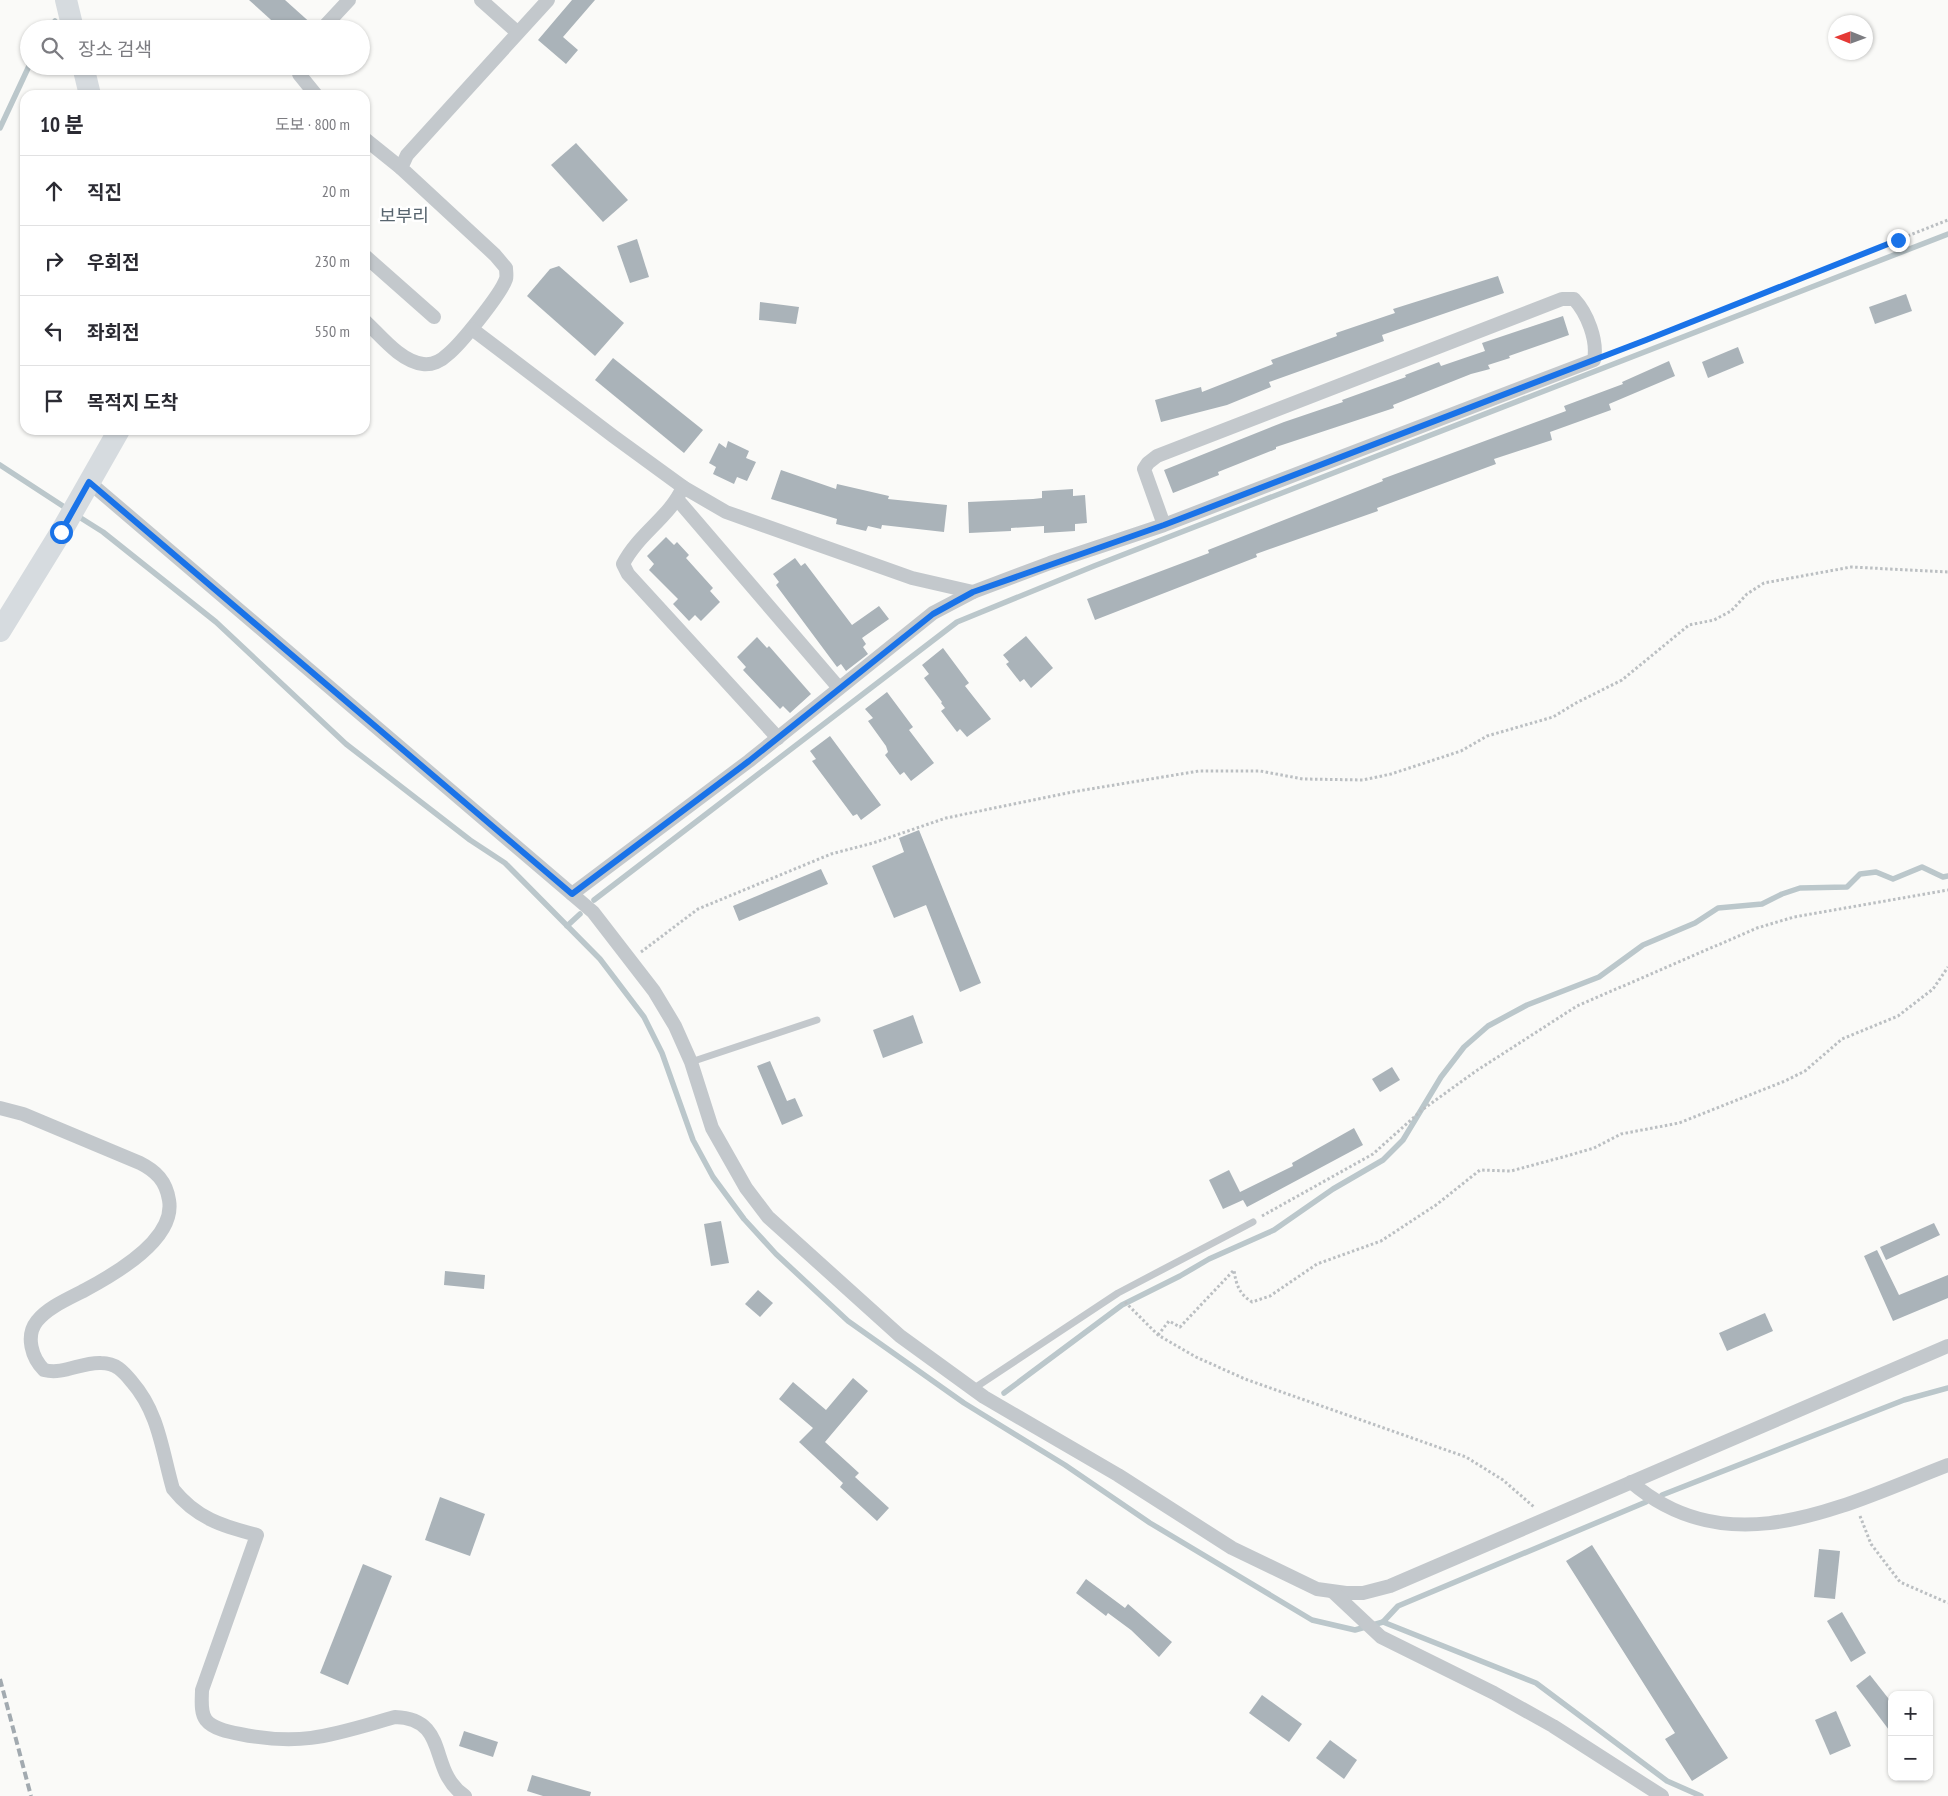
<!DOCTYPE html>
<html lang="ko">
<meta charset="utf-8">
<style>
body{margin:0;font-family:"PT Sans Narrow","Noto Sans KR",sans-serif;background:#f2f2f3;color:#2b2b33}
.controls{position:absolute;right:15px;bottom:15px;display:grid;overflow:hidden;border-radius:10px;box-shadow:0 1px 4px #0004}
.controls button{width:45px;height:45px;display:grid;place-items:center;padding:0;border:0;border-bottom:1px solid #e1e1e2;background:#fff;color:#2b2b33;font:25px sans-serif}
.compass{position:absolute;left:1828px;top:15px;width:45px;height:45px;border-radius:50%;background:#fff;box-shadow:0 1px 4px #0004;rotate:271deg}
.stop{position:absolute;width:15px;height:15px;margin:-11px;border:4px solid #1a73e8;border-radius:50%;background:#fff}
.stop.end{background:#1a73e8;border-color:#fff;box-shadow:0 1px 5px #0008}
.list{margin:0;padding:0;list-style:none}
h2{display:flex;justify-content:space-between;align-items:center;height:65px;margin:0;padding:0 20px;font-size:21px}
h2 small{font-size:16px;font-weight:400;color:#7c7c81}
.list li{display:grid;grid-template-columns:32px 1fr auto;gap:15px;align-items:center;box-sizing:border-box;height:70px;padding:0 20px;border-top:1px solid #e1e1e2}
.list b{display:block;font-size:19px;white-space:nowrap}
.list em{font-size:16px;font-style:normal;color:#7c7c81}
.icon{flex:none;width:28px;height:28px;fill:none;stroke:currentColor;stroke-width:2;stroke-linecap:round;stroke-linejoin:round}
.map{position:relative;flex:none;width:1948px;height:1796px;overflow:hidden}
.search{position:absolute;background:#fff;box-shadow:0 1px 4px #0004;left:20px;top:20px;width:350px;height:55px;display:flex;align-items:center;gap:12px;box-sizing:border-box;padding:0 18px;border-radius:28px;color:#7c7c81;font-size:19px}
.panel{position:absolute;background:#fff;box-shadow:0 1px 4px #0004;left:20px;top:90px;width:350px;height:345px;border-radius:15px}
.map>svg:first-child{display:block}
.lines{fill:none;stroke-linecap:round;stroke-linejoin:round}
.stream{stroke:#bbc7cb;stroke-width:5.5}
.building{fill:#aab3b9}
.path{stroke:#bbbfc2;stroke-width:3;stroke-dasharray:2.5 2.5;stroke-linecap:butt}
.lane{stroke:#c3c8cc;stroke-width:7}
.street{stroke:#c3c8cc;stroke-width:14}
.primary{stroke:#d6dbdf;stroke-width:22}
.rail{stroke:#a2aab0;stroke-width:4;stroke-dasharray:8 4;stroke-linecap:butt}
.route{stroke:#1a73e8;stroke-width:6}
.labels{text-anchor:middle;stroke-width:5;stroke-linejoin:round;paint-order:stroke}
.quarter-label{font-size:18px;fill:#57646e;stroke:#fff}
</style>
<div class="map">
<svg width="1948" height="1796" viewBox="0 0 1948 1796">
<rect width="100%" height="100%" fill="#fafaf8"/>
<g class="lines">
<!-- stream -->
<g class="stream">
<polyline points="48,29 55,21"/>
<polyline points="0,128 29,66"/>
<polyline points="0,465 69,510"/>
<polyline points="76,515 103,532 216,622 346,744 470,840 505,863 600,959 644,1017 662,1053 693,1140 713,1177 744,1219 776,1254 848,1321 964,1403 1065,1465 1150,1523 1312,1620 1355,1630 1383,1622 1536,1683 1667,1781 1701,1796"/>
<polyline points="594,900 957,622 1094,566 1948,234"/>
<polyline points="567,926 580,914"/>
<polyline points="1004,1393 1122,1305 1180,1276 1209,1259 1274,1230 1333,1189 1383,1160 1403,1140 1441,1077 1464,1047 1488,1026 1527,1005 1599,977 1643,945 1695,923 1718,908 1762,904 1782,894 1800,888 1847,887 1860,874 1876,872 1893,879 1922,867 1943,877 1948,876"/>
<polyline points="1662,1495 1904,1400 1948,1388"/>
<polyline points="1383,1622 1398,1606 1646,1502"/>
</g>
</g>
<!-- building -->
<g class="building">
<polygon points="249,0 285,0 314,26 313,29 281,29"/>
<polygon points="572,0 595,0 563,37 578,50 566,64 538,40"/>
<polygon points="576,143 628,200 603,222 551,165"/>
<polygon points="637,239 649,277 630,283 617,246"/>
<polygon points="559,266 624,323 595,356 527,296 550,269"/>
<polygon points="1498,276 1504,293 1382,335 1384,341 1269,382 1271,387 1227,405 1161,422 1155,400 1201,387 1202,392 1273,364 1271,360 1337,336 1336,333 1395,313 1393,309"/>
<polygon points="1906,294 1912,311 1875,324 1869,307"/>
<polygon points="760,302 799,307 796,324 759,320"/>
<polygon points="1563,316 1569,335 1509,356 1510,358 1488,365 1490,369 1471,374 1393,405 1394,408 1276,447 1276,449 1218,472 1219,475 1173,493 1164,470 1284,422 1343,402 1342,400 1406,377 1405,375 1439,362 1441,366 1485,351 1482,343"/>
<polygon points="1738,347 1744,363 1708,378 1702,362"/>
<polygon points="613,358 703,430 684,453 595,380"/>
<polygon points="1669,361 1675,376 1609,404 1611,410 1550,432 1552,440 1494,459 1496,464 1377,508 1378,511 1256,554 1257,557 1095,620 1087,599 1209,553 1208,550 1383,481 1382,479 1566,411 1564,406 1623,384 1622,382"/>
<polygon points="728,441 749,451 746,458 756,462 747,481 737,477 734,484 713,474 716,467 709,463 719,443 726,448"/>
<polygon points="781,470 836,489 837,484 889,496 888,499 947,505 944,532 882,525 881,529 868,526 866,531 836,524 837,519 771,499"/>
<polygon points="1073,489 1073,496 1085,495 1087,523 1075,524 1075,531 1044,533 1044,526 1011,528 1011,531 969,533 968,502 1033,499 1042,498 1042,491"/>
<polygon points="666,537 674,545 677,542 689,555 686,558 713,588 710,591 720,602 701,621 695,615 689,621 673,604 678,599 649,570 654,564 647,556"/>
<polygon points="795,558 801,566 805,563 852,625 879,606 889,619 862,638 866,644 863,647 868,654 846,671 841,664 837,667 776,585 779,582 773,574"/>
<polygon points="1026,636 1053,668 1031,688 1024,679 1020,682 1006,664 1009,662 1003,655"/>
<polygon points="757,637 767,648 769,646 811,694 790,713 783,706 780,709 743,670 746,667 737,657"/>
<polygon points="943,648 969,683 965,686 991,719 967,737 960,729 957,732 941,711 945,708 941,703 942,702 924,678 929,674 922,665"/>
<polygon points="887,692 913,727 909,730 934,763 911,781 904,772 900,775 885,755 888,752 886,746 868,721 873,718 865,709"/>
<polygon points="830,736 881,805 861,820 857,814 853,816 812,761 816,759 810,751"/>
<polygon points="919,830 981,983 960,992 926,905 894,918 872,866 904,852 899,838"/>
<polygon points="821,869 828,884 739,921 733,906"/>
<polygon points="913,1015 923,1043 883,1058 873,1030"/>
<polygon points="770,1061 787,1101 795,1098 803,1116 782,1125 757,1066"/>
<polygon points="1392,1067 1400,1080 1380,1092 1372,1079"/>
<polygon points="1354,1128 1363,1145 1247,1207 1243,1200 1223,1209 1209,1180 1229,1170 1240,1192 1293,1166 1292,1163"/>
<polygon points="721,1221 729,1263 711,1266 704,1224"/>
<polygon points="1934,1223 1940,1235 1886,1260 1880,1247"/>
<polygon points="1877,1250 1899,1295 1948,1275 1948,1298 1893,1321 1864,1256"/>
<polygon points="445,1271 485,1275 484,1289 444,1285"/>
<polygon points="758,1290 773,1303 760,1317 745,1304"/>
<polygon points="1765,1313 1773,1331 1727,1351 1719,1333"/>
<polygon points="853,1378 868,1391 825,1442 859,1473 855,1477 889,1508 877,1521 840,1487 843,1483 799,1442 813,1428 779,1399 793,1382 826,1410"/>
<polygon points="440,1497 485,1514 470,1556 425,1540"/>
<polygon points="1592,1545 1728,1758 1692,1781 1665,1739 1675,1733 1566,1561"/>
<polygon points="1819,1549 1840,1551 1835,1599 1814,1597"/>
<polygon points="363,1564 392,1576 348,1685 320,1673"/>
<polygon points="1086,1579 1125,1608 1128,1604 1172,1642 1159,1657 1131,1630 1108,1613 1106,1616 1076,1593"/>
<polygon points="1842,1612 1866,1653 1851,1662 1827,1621"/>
<polygon points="1870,1675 1892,1703 1892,1734 1856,1686"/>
<polygon points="1262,1695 1302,1724 1289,1742 1249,1713"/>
<polygon points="1836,1711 1851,1746 1830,1755 1815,1720"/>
<polygon points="464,1731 498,1742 493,1757 459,1746"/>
<polygon points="1330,1740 1357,1760 1344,1779 1316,1758"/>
<polygon points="532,1775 591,1792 590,1796 543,1796 527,1791"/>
</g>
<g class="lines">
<!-- path -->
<g class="path">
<polyline points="1610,353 1948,220"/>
<polyline points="641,952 698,909 831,854 873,843 946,818 1072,792 1199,771 1260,771 1303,779 1363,780 1391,774 1461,751 1487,736 1553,717 1576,703 1622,680 1689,625 1714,620 1731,611 1747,594 1764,583 1851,567 1948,572"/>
<polyline points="1262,1216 1373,1154 1422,1110 1476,1071 1577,1006 1757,928 1794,917 1948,890"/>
<polyline points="1125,1302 1158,1335 1196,1357 1245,1379 1466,1457 1503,1480 1534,1507"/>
<path d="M1158 1335 1169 1321 1180 1327 1234 1270C1236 1284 1239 1294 1252 1302L1270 1296 1317 1264 1381 1241 1436 1205 1480 1170 1511 1171 1563 1157 1594 1148 1621 1134 1679 1123 1785 1081 1805 1071 1842 1039 1898 1016 1933 989 1948 967"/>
<polyline points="1860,1516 1871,1544 1900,1582 1948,1603"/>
</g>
<!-- lane -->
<g class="lane">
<polyline points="691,1062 817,1020"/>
<polyline points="973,1389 1118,1293 1253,1222"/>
</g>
<!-- street -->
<g class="street">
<polyline points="481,0 517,32"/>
<polyline points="322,29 349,0"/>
<polyline points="298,66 299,74 316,95"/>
<polyline points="365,139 401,168"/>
<polyline points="365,256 434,317"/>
<path d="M365 321C381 336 400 361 423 364 432 365 441 361 447 355 460 345 501 294 506 279 507 276 506 271 506 268L495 255 401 168 407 155 548 0"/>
<polyline points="472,329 613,436 683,487 726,512 912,578 973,592"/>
<polyline points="89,482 593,912 654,991 675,1026 691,1062 712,1128 746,1188 768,1217 900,1336 984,1397 1118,1475 1232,1548 1317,1589 1346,1593 1363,1593 1390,1586 1948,1346"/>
<path d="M683 487C670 517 638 534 623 564L628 574 778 738"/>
<polyline points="677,499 839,688"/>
<path d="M572 894 749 761 933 613 973 592 1050 563 1164 525 1594 360C1598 340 1587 313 1574 299H1562L1157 456 1148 463 1144 469 1164 525"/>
<path d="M0 1108 23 1114 140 1163C156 1171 166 1181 169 1200 176 1239 115 1274 85 1290 70 1298 48 1307 37 1321 25 1336 32 1358 44 1370 64 1375 81 1362 101 1363 116 1363 123 1371 132 1382 159 1413 162 1451 173 1489 196 1518 222 1526 257 1535L202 1690C202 1699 200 1712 206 1720 213 1729 229 1732 240 1734 304 1747 335 1734 395 1717 451 1719 427 1771 465 1796"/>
<path d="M1631 1482C1730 1567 1844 1505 1948 1465"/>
<polyline points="1333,1592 1381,1637 1494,1693 1553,1726 1662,1796"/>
</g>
<!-- primary -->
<g class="primary">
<polyline points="66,0 73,29"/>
<polyline points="83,66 90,95"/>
<polyline points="0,631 61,532 119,430"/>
</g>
<!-- rail -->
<polyline class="rail" points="0,1679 31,1796"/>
</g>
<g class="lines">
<!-- route -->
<polyline class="route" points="61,532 89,482 572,894 749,761 933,614 973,592 1164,525 1646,340 1898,240"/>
</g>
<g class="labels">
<!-- quarter labels -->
<g class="quarter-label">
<text x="404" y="222">보부리</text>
</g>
</g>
</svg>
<div class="controls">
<button>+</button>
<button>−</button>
</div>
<svg class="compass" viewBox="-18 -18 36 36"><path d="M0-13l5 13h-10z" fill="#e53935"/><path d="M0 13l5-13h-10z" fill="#7c7c81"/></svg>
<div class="stop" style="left:61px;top:532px"></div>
<div class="stop end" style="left:1898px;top:240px"></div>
<div class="search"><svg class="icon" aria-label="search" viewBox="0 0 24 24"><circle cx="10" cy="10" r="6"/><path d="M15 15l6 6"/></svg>장소 검색</div>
<section class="panel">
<h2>10 분<small>도보 · 800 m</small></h2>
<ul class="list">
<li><svg class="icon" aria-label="ahead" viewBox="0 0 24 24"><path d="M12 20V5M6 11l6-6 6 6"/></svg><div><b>직진</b></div><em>20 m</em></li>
<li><svg class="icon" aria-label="right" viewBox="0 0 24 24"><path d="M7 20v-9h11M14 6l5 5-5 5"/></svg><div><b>우회전</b></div><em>230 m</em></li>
<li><svg class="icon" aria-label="left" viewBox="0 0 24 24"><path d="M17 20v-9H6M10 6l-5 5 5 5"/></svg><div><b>좌회전</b></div><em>550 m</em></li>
<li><svg class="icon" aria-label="arrive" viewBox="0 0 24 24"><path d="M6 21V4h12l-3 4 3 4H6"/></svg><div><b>목적지 도착</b></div></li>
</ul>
</section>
</div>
